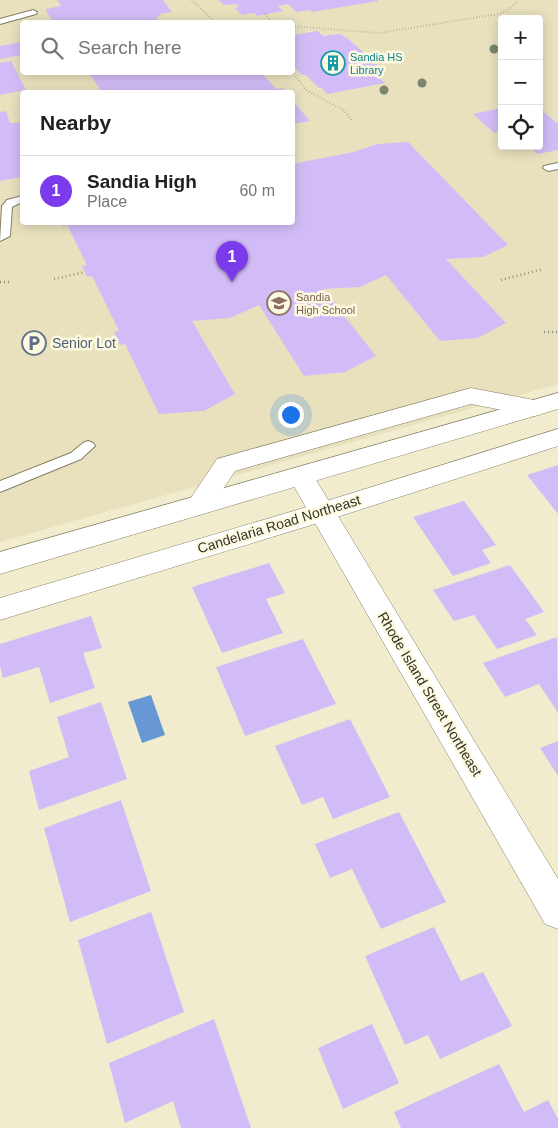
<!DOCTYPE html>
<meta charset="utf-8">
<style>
body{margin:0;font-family:Helvetica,sans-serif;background:#f2f2f2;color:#202124}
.controls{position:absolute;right:15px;top:15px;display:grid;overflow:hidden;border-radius:5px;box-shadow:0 2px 12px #0003}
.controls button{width:45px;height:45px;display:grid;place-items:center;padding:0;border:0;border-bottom:1px solid #e0e0e0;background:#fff;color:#202124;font:25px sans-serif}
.you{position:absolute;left:290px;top:414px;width:18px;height:18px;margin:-12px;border:4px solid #fff;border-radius:50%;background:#1a73e8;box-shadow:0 0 0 8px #1a73e833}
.badge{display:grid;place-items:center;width:32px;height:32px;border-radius:50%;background:#7c3aed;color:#fff;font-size:16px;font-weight:700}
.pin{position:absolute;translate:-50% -41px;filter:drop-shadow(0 1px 2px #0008)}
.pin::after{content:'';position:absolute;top:26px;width:18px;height:15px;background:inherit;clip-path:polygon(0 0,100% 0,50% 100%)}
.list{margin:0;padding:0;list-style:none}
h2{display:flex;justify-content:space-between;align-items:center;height:65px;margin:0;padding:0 20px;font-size:21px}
h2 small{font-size:16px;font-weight:400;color:#757577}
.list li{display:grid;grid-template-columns:32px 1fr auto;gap:15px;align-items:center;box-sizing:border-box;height:70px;padding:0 20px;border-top:1px solid #e0e0e0}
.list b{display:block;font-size:19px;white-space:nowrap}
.list p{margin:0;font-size:16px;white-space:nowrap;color:#757577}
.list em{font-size:16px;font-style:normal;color:#757577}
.icon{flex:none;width:28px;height:28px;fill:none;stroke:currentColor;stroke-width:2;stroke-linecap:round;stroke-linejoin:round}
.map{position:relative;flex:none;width:558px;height:1128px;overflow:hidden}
.search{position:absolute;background:#fff;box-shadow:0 2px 12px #0003;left:20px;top:20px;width:275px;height:55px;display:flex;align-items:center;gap:12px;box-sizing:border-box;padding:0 18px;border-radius:5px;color:#757577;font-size:19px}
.panel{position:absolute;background:#fff;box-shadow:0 2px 12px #0003;left:20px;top:90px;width:275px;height:135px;border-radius:5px}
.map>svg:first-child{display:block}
.built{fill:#e9e1bd;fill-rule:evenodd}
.water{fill:#6797d5}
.building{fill:#d2bcf7}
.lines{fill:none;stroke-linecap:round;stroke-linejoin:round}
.service-casing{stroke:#847e63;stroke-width:2}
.minor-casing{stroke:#847e63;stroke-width:1}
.secondary-casing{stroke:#847e63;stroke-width:1}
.path-far1{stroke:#948f7b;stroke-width:2;stroke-dasharray:0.5 2.5;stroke-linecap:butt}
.path{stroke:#948f7b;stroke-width:2.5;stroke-dasharray:1 3;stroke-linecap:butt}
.service{fill:#fff;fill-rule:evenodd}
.minor{fill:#fff;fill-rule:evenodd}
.secondary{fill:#fff;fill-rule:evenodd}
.tree{fill:#78876d}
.labels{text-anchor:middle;stroke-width:5;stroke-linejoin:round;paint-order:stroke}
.far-culture-label{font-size:11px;fill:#0d838f;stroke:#fef9e1;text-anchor:start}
.far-education-label{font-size:11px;fill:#785e54;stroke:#fef9e1;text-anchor:start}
.service-label{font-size:14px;fill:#4e5e75;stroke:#fef9e1;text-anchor:start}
.street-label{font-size:14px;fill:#333025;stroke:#fef9e1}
</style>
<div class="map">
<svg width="558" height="1128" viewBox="0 0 558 1128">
<rect width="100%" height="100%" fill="#f2ecce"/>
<!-- built -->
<path class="built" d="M0 0H558V384L0 542ZM502 19H539V146H502ZM22 22H292V72H22ZM22 92H292V222H22Z"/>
<!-- water -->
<polygon class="water" points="151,695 165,735 142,743 128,702"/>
<!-- building -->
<g class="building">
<polygon points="57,0 163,0 172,12 159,14 161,16 156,17 158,20 153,20 154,22 53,22 45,9 61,6"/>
<polygon points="219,0 378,0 378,1 312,12 310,10 296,12 288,4 278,6 283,11 257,16 255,13 242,15 235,8 239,7 236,4 224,5"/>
<polygon points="317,31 323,36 340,34 347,38 379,66 370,68 385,83 327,94 321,87 319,88 306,75 302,75 292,65 292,38 296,37 294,35"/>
<polygon points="22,42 22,55 0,59 0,46"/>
<polygon points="11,61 26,90 0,95 0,63"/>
<polygon points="99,72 261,72 276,89 282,88 286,92 91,92 100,90 90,74"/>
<polygon points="292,100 310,121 292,124"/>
<polygon points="502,108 502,132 494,133 473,114"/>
<polygon points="539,108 558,124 558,150 538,154 528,146 539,146"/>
<polygon points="6,111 10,123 22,122 22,177 0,181 0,112"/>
<polygon points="408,142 508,245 483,257 446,259 506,323 478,338 440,341 386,275 360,287 323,289 376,356 345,372 304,376 259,305 230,318 192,321 235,394 204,411 159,414 125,344 120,345 114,332 119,331 92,276 87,277 82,266 87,265 67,225 63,227 61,222 292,222 292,164 354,152 377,144"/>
<polygon points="558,465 558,514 527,475"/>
<polygon points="464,501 496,545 482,550 491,563 453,576 413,517"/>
<polygon points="269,563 285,593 266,599 283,633 222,653 192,587"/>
<polygon points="510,565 544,612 525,619 537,635 497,649 474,615 454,621 433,590"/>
<polygon points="91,616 102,648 83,653 95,688 50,703 39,667 3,678 0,666 0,644"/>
<polygon points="557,637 558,713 539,684 505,697 483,663"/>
<polygon points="303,639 336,704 245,736 216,667"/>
<polygon points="101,702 127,779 39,810 29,771 69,757 57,717"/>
<polygon points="350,719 390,797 333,819 323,797 302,805 275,746"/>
<polygon points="558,741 558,776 540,748"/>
<polygon points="121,800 151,891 70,922 44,828"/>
<polygon points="399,812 446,902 381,929 352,869 330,878 315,844"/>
<polygon points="151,912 184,1012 107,1044 78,940"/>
<polygon points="434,927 461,981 483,972 512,1026 440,1059 428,1035 405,1045 365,956"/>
<polygon points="214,1019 251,1128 181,1128 173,1101 125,1123 109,1063"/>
<polygon points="372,1024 399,1083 343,1109 318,1048"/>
<polygon points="499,1064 524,1112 548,1100 558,1119 558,1128 401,1128 394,1112"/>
</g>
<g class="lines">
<!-- service casing -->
<g class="service-casing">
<g id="service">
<polygon points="33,10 37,12 36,14 0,24 0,19"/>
<polygon points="558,163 558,169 548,171 543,168 544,166"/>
<polygon points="22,196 22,202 12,207 10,236 0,241 2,206 7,200"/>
<polygon points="88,441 93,443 95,446 81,459 0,492 0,481 71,453 83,443"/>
</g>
</g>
<!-- minor casing -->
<g class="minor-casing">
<g id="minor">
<polygon points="471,388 534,400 542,402 546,408 542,414 534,416 471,404 235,471 208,512 199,515 190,512 186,505 217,459"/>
<polygon points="301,467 310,470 558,879 558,929 545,924 288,476 292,470"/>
</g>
</g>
<!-- secondary casing -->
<g class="secondary-casing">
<g id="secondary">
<polygon points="558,393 558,409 0,574 0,552"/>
<polygon points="558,429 558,446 331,519 0,620 0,598 317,504"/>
</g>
</g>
<!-- path-far1 -->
<g class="path-far1">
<polyline points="192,0 215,22"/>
<polyline points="265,14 271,21"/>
<polyline points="214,21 237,22"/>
<polyline points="267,22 282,22"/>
<polyline points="292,26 378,33 499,14 507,11 519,0"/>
<polyline points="292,71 306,90 345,111 351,120"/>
</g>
<!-- path -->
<g class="path">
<polyline points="54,279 85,272"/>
<polyline points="501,280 543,269"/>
<polyline points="0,282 10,282"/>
<polyline points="544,332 558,332"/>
</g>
<!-- service -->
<use href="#service" class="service"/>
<!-- minor -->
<use href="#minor" class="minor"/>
<!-- secondary -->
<use href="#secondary" class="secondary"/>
</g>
<!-- trees -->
<g class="tree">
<circle cx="494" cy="49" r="4.5"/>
<circle cx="422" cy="83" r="4.5"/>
<circle cx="384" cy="90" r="4.5"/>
</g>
<!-- icons -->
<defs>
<g id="building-ring" transform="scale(1.25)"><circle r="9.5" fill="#fef9e1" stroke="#0f9aa8" stroke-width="1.5"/><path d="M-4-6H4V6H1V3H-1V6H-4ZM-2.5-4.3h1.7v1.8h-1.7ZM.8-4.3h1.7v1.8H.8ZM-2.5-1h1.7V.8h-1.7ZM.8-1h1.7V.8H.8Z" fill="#0f9aa8"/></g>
<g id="school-ring" transform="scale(1.25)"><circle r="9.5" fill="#fef9e1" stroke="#8d6e63" stroke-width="1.5"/><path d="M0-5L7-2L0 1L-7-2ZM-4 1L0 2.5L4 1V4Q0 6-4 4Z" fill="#8d6e63"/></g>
<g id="parking-ring" transform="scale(1.25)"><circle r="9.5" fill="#fef9e1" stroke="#5c6f8a" stroke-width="1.5"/><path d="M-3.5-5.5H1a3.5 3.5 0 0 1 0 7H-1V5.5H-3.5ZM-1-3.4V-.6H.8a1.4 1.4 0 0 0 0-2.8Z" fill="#5c6f8a"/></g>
</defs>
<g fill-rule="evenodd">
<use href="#building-ring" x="333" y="63"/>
<use href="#school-ring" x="279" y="303"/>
<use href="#parking-ring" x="34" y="343"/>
</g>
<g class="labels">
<!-- far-culture labels -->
<g class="far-culture-label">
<text x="350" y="61">Sandia HS<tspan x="350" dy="13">Library</tspan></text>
</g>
<!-- far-education labels -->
<g class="far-education-label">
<text x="296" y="301">Sandia<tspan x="296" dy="13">High School</tspan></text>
</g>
<!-- service labels -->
<g class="service-label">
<text x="52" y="348">Senior Lot</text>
</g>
<!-- street labels -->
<g class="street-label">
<text transform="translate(279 524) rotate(-17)" y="5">Candelaria Road Northeast</text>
<text transform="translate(430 694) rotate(59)" y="5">Rhode Island Street Northeast</text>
</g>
</g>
</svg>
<div class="controls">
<button>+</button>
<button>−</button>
<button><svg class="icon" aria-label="locate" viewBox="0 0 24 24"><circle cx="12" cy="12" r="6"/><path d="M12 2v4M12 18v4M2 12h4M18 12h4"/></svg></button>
</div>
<div class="you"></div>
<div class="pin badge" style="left:232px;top:282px">1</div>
<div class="search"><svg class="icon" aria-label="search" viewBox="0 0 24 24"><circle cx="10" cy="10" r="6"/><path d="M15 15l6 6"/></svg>Search here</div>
<section class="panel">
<h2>Nearby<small></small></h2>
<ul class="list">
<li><span class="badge">1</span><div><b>Sandia High</b><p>Place</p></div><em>60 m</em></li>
</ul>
</section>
</div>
